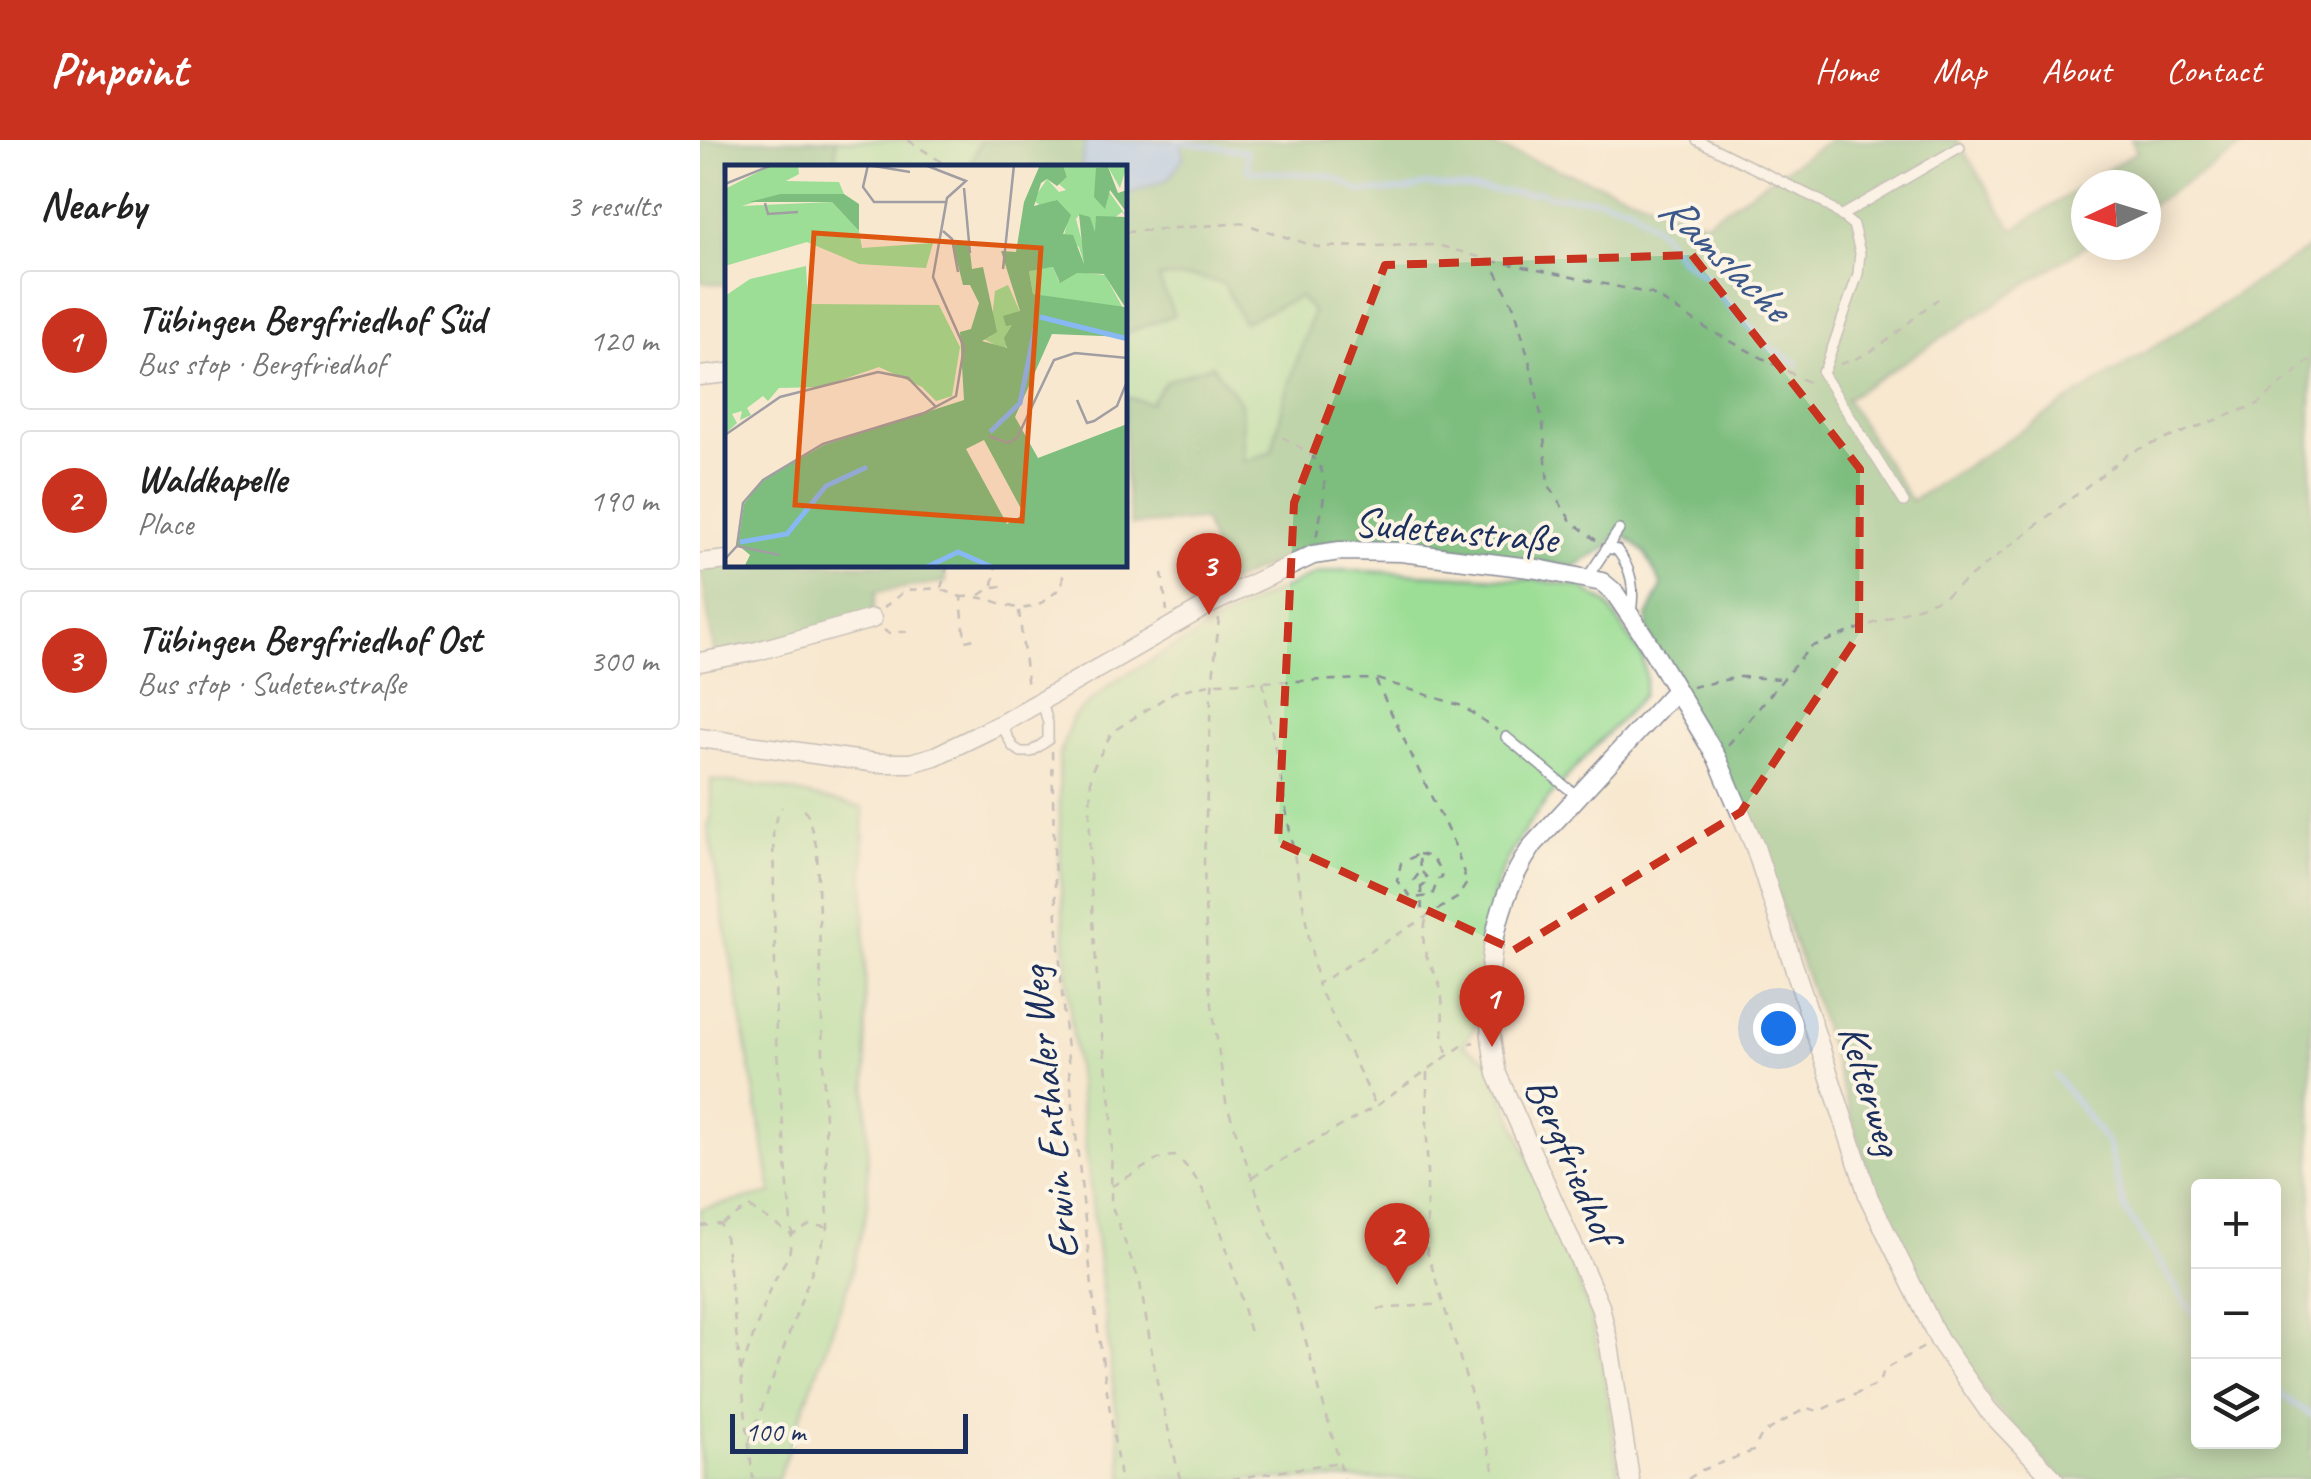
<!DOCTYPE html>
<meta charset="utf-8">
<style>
body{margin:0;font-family:Caveat,sans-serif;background:#f2f2f2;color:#222}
.controls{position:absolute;right:30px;bottom:30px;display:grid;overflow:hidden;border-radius:10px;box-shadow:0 5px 25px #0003}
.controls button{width:90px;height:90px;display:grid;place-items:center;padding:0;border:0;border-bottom:2px solid #e0e0e0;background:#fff;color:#222;font:50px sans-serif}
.compass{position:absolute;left:1371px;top:30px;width:90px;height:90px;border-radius:50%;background:#fff;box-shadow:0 5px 25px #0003;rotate:266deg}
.scale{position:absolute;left:30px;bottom:25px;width:238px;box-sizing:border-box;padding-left:10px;border:5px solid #1b2f5e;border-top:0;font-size:28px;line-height:35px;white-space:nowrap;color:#1b2f5e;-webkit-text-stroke:8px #fcf5e5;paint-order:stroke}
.you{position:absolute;left:1078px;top:888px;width:35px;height:35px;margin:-25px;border:8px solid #fff;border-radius:50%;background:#1a73e8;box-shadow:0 0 0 15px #1a73e833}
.badge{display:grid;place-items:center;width:65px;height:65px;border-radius:50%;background:#c8321e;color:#fff;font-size:32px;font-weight:700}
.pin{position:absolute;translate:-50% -82px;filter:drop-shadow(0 2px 5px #0008)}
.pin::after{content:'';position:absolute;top:52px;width:35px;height:30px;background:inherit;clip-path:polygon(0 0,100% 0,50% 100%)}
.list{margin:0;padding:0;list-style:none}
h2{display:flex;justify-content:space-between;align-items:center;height:130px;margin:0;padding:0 40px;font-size:42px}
h2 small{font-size:32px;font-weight:400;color:#767676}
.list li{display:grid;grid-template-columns:65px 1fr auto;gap:30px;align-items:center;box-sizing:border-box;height:140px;margin:0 20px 20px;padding:0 20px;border:2px solid #e0e0e0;border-radius:10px}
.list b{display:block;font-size:38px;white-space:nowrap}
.list p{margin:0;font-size:32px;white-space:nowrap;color:#767676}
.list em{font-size:32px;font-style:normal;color:#767676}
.icon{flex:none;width:55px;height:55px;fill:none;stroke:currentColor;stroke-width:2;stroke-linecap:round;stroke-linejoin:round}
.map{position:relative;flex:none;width:1611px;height:1339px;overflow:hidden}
header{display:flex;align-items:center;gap:60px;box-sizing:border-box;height:140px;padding:0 50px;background:#c8321e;color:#fff}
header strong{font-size:48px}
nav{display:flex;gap:55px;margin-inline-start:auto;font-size:35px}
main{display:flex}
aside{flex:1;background:#fff}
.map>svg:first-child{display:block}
.green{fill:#9cde95;stroke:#5c867a;stroke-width:2.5}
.forest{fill:#7dbd7e;stroke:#4c766e;stroke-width:2.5;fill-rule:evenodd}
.water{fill:#88b8f4;stroke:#5274a9;stroke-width:2.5}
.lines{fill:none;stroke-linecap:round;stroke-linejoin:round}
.stream{stroke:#88b8f4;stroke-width:5}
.lane-casing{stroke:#8a8c97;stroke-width:12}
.street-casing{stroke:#8a8c97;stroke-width:21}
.path{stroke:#8a8c97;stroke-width:2.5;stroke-dasharray:8 8;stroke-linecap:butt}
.lane{stroke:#fff;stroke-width:9}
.street{stroke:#fff;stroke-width:18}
.marked{fill:none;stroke:#c8321e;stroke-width:8;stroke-dasharray:20 12;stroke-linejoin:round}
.labels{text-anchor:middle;stroke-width:8;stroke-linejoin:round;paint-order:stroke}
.street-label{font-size:42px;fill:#1b2f5e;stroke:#fcf5e5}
.water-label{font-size:45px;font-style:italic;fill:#3c588b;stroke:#fcf5e5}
.inset-river{fill:none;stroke:#88b8f4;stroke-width:5}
.inset-road{fill:none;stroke:#a09ea2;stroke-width:2.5}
.view{fill:#de5710;fill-opacity:0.15;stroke:#de5710;stroke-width:5}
.inset-edge{fill:none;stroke:#1b2f5e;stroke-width:5}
</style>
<header>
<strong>Pinpoint</strong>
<nav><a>Home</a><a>Map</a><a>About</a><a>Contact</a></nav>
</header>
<main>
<aside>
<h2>Nearby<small>3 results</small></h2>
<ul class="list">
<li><span class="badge">1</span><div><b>Tübingen Bergfriedhof Süd</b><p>Bus stop · Bergfriedhof</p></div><em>120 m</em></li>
<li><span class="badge">2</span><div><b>Waldkapelle</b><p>Place</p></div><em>190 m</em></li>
<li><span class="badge">3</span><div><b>Tübingen Bergfriedhof Ost</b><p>Bus stop · Sudetenstraße</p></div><em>300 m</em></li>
</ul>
</aside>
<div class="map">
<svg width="1611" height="1339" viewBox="0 0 1611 1339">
<rect width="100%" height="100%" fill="#fcf5e5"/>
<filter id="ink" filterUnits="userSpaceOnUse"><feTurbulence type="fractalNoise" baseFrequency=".01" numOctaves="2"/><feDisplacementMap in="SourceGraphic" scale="20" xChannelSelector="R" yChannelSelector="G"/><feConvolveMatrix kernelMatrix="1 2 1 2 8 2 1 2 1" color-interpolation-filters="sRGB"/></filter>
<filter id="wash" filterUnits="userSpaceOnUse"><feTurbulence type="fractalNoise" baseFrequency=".0048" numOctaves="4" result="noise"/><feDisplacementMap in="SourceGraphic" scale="40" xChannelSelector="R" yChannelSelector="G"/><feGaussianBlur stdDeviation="2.25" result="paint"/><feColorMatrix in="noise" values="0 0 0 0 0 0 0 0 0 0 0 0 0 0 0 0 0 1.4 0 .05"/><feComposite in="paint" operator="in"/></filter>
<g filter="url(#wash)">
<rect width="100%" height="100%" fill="#f8e8d0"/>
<!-- green -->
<g class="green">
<polygon points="136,0 281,0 270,27 136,28"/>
<polygon points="457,137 496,137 599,157 613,172 586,255 572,311 544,323 540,263 450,263 425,257 425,193 474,175"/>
<path d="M642 430 838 440 881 447 907 464 943 518 946 539 943 555C896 607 814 683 795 749 783 791 792 837 779 878 776 888 768 897 763 905L790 921 889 1170 905 1239 920 1339H424L371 881 361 747 359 616 373 577 414 542 553 462 615 434Z"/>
<polygon points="11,640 72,647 163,668 168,1065 149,1143 78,1339 0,1339 0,1069 72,1053 8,687 11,679"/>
</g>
<!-- forest -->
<g class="forest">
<polygon points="0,0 136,0 136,27 28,28 27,145 0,142"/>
<path d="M281 0H776L1005 82 1130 0H1257L1313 90 1437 11 1431 0H1552L1446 68V45H1386L1387 105 1146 259 1211 361 1611 107V1339H1361L1294 1266 1245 1196 1175 1054 1118 870 1059 703 947 492V477L962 446 945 413 920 391 906 408 874 427 699 402H638L611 405 525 445 504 380 431 385 425 337V257L450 263 466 241 512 225 541 263 544 322 572 311 585 257 613 172 599 157 543 182 524 144 496 137H458L474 175 425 193V28H270ZM1498 1046H1574V1302H1498Z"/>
<polygon points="0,423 244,425 246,442 176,452 172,479 15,519"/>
</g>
<!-- water -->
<polygon class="water" points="386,0 481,0 483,18 468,39 425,55 425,28 381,27"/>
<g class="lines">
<!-- stream -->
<g class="stream">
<polyline points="477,1 547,11 547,31 624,35 638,39 659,51 705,51 725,45 830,54 840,51 849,56 900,59 931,67 962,93 981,119 1012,141 1019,155 1072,209 1098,224"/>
<polyline points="1356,936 1408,1004 1425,1070 1488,1166 1498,1176"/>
<polyline points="1574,1250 1611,1275"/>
</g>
</g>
</g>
<g filter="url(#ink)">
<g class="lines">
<!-- lane casing -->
<g class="lane-casing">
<g id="lane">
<polyline points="997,0 1123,62 1153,85 1160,113 1158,134 1125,229"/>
<polyline points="1141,76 1260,7"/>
<polyline points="1122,232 1204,362"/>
<path d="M906 408 917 410C932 430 935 448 931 473"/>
<polyline points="887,438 919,390"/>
<polyline points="301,584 313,607 321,612 331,612 348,600 348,583 342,561"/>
<polyline points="806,597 877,656"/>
</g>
</g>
<!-- street casing -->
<g class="street-casing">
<g id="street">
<polyline points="0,236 28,233"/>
<polyline points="0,423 28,420"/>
<polyline points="0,522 57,511 172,479"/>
<polyline points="0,598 177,623 211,623 235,616 301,584 510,464 613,415 640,411 701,412 838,429 902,442 914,452 944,496 1017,618 1055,707 1169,1058 1239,1200 1288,1270 1354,1339"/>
<path d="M930 1339 909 1204 900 1166 797 934C781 857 787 771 833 705L976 550"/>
</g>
</g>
<!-- path -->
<g class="path">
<polyline points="208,0 251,28"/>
<polyline points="425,92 542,83 617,107 737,105 790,120 815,169 830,224 843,284 848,344 871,381 897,401"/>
<polyline points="791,120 952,154 1009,190 1110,243"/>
<path d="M1140 224C1188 210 1201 185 1238 159"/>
<path d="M582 297C638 325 626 345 616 399"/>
<polyline points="462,433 467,471"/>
<polyline points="293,445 296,425"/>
<polyline points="243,450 261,457 265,501 275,499"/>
<polyline points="280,455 293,447 305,446"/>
<path d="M261 457C308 453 317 491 362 446L364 425"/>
<polyline points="183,468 206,450 241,448 247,427"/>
<polyline points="319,471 328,548"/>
<polyline points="519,478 511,559 504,721 507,830 526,962 600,1180 644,1339"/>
<polyline points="184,490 188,493 212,491"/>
<polyline points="677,539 762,566 797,590"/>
<polyline points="563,542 617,842"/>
<polyline points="992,547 1039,537 1083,539"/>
<polyline points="1028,605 1110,507 1244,457 1431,312 1558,264 1611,219"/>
<polyline points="352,611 355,748 364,881 393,1156 420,1339"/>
<path d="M719 714C733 716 739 725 742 738L738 739 732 756 712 758 697 741 701 723 719 714 720 732 714 740 721 747 722 778"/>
<polyline points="722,732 729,740 722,747"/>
<path d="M726 780C716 822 739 824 742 858 744 880 740 895 748 915"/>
<polyline points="727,932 727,1111 797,1339"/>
<polyline points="552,1037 676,966 763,905 774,902"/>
<path d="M412 1046 462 1017 475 1016C519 1049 535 1144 551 1196"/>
<polyline points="22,1084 49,1067 92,1095 110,1085 127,1087"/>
<polyline points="0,1086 20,1084 25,1096 53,1339"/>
<polyline points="678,1169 742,1164"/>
<polyline points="41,1231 71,1146 89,1115 92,1095 76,900 73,686 82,667"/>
<polyline points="50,1301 128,1087 117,709 108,676 101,663"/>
<polyline points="480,1339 457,1242 440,1143 411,1064 412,971 400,880 389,721 391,632 412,592 474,552 514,543 675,539 756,708 767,743 757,758 617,844 676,966"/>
<polyline points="532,1339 639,1322"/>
<polyline points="988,1339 1002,1330 1053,1311 1062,1294 1106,1268 1119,1271 1178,1244 1185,1229 1224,1207"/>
</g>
<!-- lane -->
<use href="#lane" class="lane"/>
<!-- street -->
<use href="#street" class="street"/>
</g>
</g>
<!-- marked area -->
<path d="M0 0H1611V1339H0ZM992 115 1160 329 1159 494 1041 672 814 810 578 702 594 363 685 125Z" fill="#f8e8d0" fill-opacity=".55" fill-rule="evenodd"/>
<path class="marked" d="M992 115 1160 329 1159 494 1041 672 814 810 578 702 594 363 685 125Z"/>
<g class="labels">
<!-- street labels -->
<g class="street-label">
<text transform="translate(756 389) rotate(5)" y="15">Sudetenstraße</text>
<text transform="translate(1172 949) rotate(73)" y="15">Kelterweg</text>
<text transform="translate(348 973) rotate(-96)" y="15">Erwin Enthaler Weg</text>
<text transform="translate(874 1020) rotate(66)" y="15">Bergfriedhof</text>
</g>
<!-- water labels -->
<g class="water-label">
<text transform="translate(1026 116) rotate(44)" y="16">Ramslache</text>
</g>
</g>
<!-- overview -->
<g transform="translate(25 25)">
<rect width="402" height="402" fill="#f8e8d0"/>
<path d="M47 0H73L74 9 61 16 114 17 119 29H55L17 41 107 37 134 66 137 83 208 78 201 103 134 99 82 77 0 101V24ZM338 0H402L395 23 383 2 373 19 380 42 382 24 402 52 397 47 370 68 354 50 351 54 361 92 359 99 354 82 339 71 342 58 331 35 318 43 308 35 322 14 334 27 341 25 334 19 342 12ZM81 101 83 139 214 140 235 182 227 231 211 236 197 222 154 202 96 222 54 223 43 236 38 231 22 243 26 250 15 255 17 246 7 249 12 258 0 269V131L25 114ZM328 102 334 117 352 107 380 110 399 145 308 129 304 105ZM283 120 295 147 280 185 255 172H265L270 126Z" fill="#9cde95"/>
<path d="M315 0H338L342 12 332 21 322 14 316 18 309 41 332 35 346 50 338 69 348 70 359 99 354 49 365 52 370 67 371 51 402 52V172L327 169 290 252 313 293 402 259V402H19L25 390 13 380 19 339 38 315 99 280 239 235 235 167 246 164 254 138 245 120H238L228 80 244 78 247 104 258 102 272 167 257 176 282 183 279 173 287 160 281 161 278 151 295 146 276 86 291 87 299 37ZM328 102 335 118 352 108 379 109 400 142 308 129 304 106ZM259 275 299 349 282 359 241 284ZM383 2 393 28 402 25V48L385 25 380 44 369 32 371 3ZM55 29H119L134 39V66L107 37H24Z" fill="#7dbd7e" fill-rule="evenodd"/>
<path class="inset-river" d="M315 152 403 174M265 267 295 238 310 163M15 377 62 369 101 321 142 302M202 402 233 387 267 402"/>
<path class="inset-road" d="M143 0 138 22 149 37H221M143 0 185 7M0 19 47 0M239 23 245 88M40 38 43 49 73 47M218 66 227 74 233 107M278 104 289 0M352 235 362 258 369 256 392 241 403 214M0 270 55 232 153 207 183 213 211 242M264 271 283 278 292 273 329 195 350 188 403 193M12 381 55 390M0 394 12 381 18 338 38 315 98 279 199 248 231 231 239 182 208 112 222 33 241 16 200 0"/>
<path class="view" d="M89 68 316 83 297 356 70 340Z"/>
<rect width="402" height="402" class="inset-edge"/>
</g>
</svg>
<div class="controls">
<button>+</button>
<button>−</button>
<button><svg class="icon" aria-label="layers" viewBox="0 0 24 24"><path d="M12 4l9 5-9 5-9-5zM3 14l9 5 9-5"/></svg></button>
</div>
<svg class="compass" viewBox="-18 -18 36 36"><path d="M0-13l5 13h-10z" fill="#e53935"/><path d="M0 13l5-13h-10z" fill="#767676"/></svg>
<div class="scale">100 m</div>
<div class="you"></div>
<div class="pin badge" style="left:792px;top:907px">1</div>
<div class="pin badge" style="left:697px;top:1145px">2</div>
<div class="pin badge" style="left:509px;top:475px">3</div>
</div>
</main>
